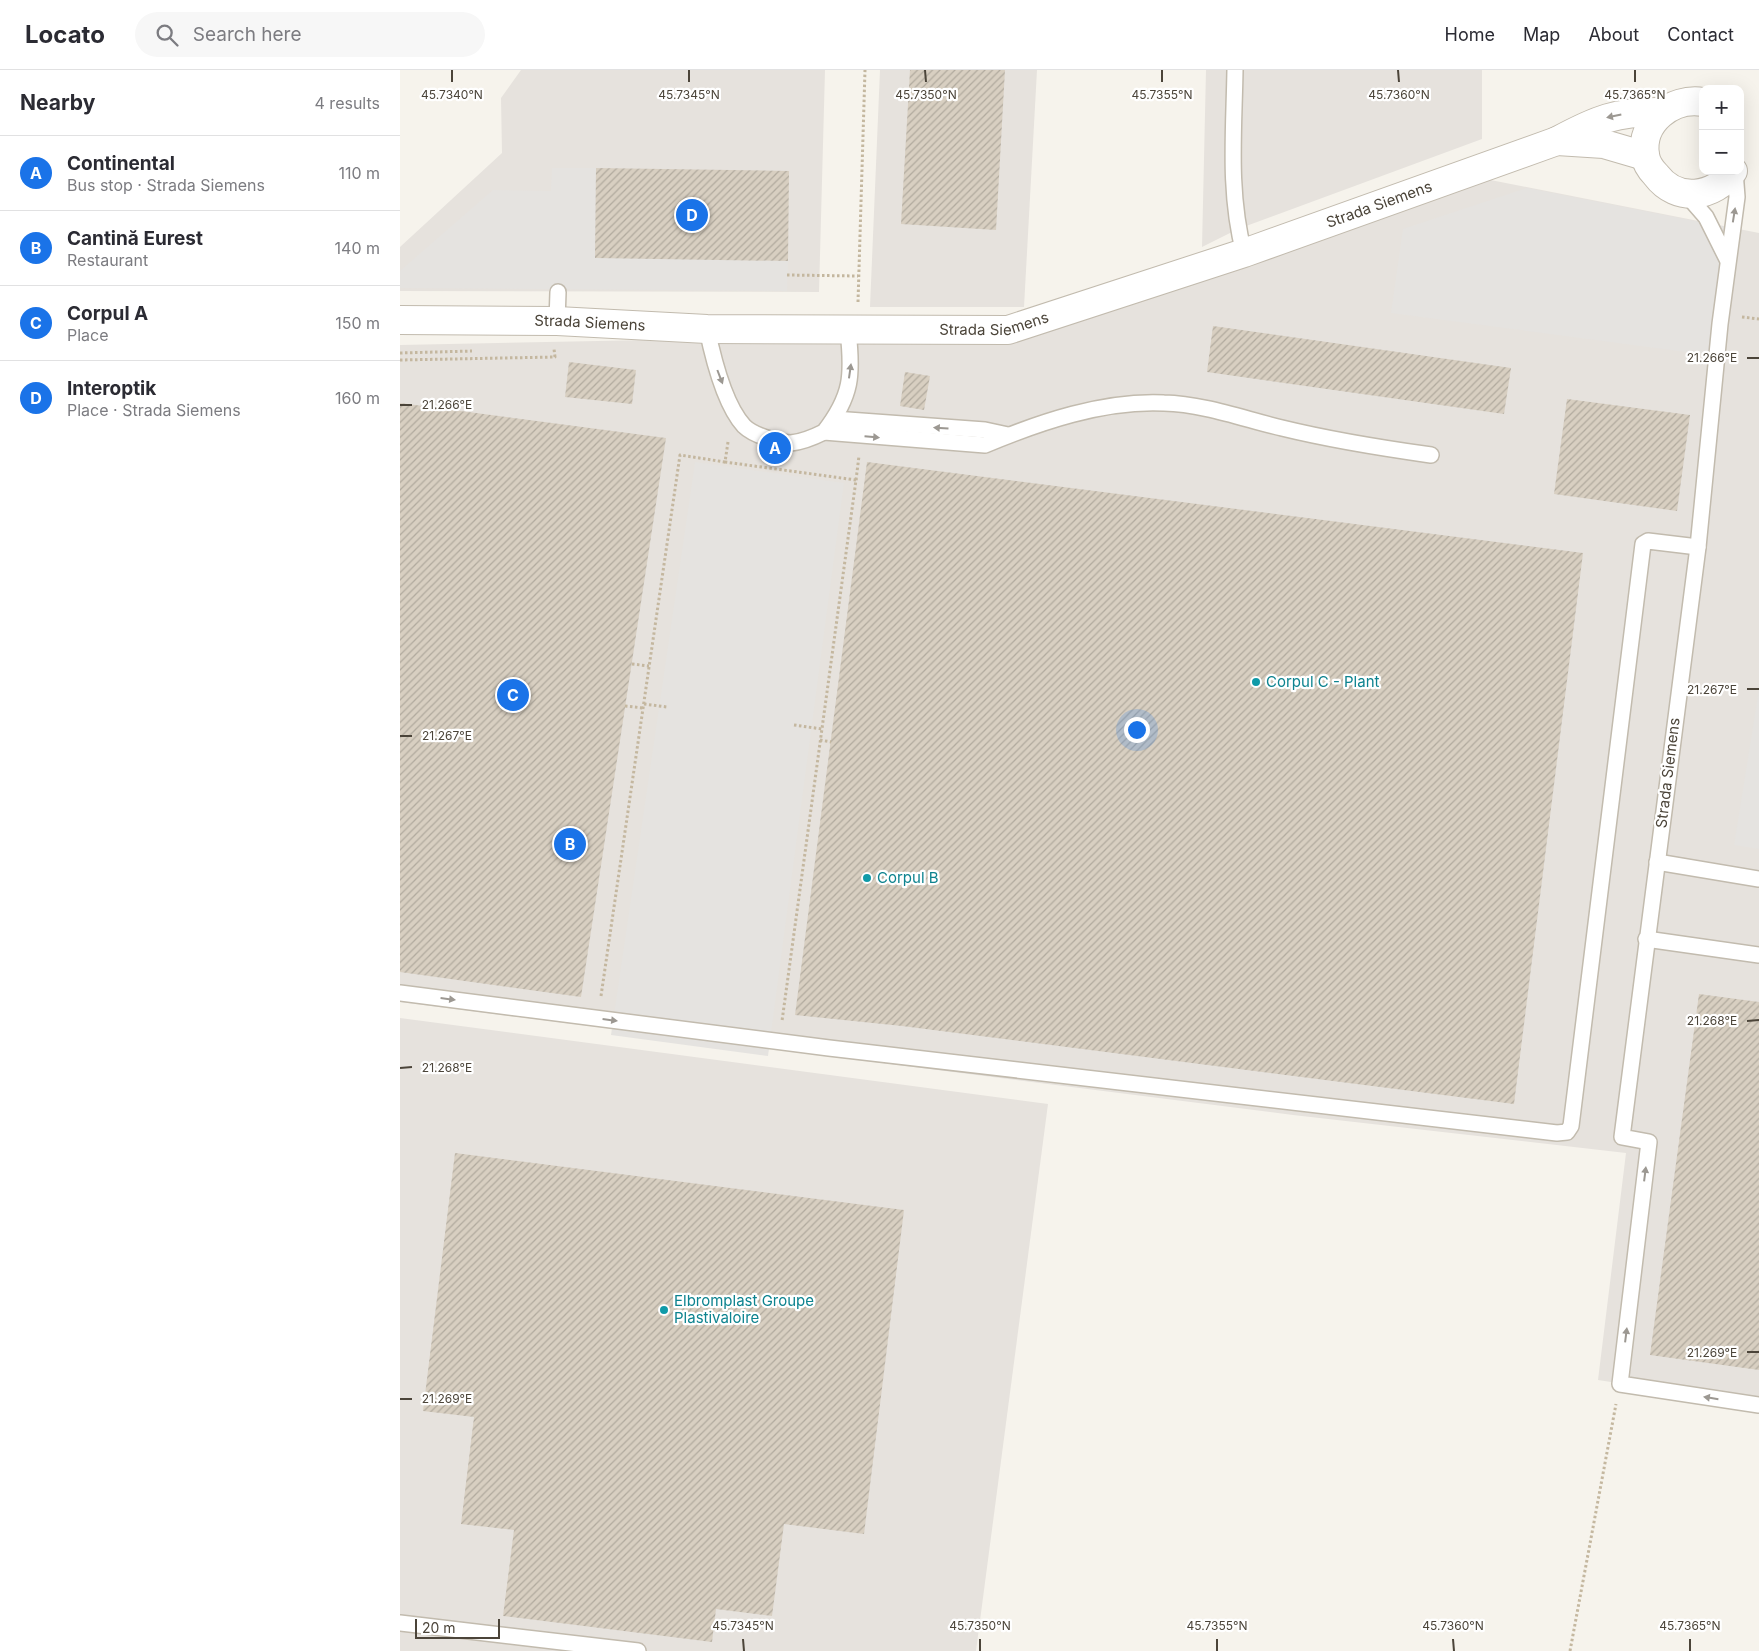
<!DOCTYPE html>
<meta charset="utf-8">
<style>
body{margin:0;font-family:Inter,sans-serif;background:#f7f7f7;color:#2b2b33}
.controls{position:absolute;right:15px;top:15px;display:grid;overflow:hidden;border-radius:10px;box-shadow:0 5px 20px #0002}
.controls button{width:45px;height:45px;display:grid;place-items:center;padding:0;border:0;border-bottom:1px solid #e1e1e2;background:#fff;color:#2b2b33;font:25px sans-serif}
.scale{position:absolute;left:15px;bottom:12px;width:85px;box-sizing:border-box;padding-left:5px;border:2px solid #4b4439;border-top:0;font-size:14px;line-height:18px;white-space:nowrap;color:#4b4439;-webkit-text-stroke:4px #fff;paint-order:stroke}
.you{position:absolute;left:736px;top:659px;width:18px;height:18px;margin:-12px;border:4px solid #fff;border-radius:50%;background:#1a73e8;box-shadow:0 0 0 8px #1a73e833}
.badge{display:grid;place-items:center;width:32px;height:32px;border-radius:50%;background:#1a73e8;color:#fff;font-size:16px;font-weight:700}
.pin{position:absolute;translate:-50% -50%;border:2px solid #fff;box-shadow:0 1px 5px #0006}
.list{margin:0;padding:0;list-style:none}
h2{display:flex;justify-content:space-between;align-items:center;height:65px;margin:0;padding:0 20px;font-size:21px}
h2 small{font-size:16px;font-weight:400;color:#7c7c81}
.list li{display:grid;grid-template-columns:32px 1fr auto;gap:15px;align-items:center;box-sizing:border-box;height:75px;padding:0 20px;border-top:1px solid #e1e1e2}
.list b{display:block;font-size:19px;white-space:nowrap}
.list p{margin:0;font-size:16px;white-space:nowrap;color:#7c7c81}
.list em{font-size:16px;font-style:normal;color:#7c7c81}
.icon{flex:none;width:28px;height:28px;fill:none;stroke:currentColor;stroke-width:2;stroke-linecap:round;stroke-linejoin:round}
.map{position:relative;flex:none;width:1359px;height:1581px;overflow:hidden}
header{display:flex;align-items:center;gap:30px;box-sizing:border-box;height:70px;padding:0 25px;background:#fff;border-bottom:1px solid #e1e1e2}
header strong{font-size:24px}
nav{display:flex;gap:28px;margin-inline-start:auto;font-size:18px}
.search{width:350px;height:45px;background:#f7f7f7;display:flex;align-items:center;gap:12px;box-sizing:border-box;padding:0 18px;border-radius:28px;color:#7c7c81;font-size:19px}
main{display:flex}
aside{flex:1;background:#fff}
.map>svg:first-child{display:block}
.industrial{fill:#e6e2dd}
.parking{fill:#e5e3e0}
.building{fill:url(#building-hatch)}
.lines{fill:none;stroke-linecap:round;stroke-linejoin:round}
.service-casing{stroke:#c2bbae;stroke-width:18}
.minor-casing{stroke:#c2bbae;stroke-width:30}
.path{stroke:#c4b79f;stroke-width:3;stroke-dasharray:2.5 2.5;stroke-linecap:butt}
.service{stroke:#fff;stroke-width:15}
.minor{stroke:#fff;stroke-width:28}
.oneway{fill:#9c9892}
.ticks{fill:none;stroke:#4b4439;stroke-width:2}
.culture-dot{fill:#0f9aa8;stroke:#fff;stroke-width:2}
.labels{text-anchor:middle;stroke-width:4.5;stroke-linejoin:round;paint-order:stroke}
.street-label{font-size:15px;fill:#4b4439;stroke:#fff}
.culture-label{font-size:15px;fill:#0d838f;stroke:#fff;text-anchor:start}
.ticks-label{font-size:12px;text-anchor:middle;fill:#4b4439;stroke:#fff;stroke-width:4.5;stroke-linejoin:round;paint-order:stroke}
</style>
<header>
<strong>Locato</strong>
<div class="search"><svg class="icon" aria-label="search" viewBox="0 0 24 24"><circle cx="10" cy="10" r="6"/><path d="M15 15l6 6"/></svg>Search here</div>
<nav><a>Home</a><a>Map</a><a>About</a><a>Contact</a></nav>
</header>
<main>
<aside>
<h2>Nearby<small>4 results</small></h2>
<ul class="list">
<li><span class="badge">A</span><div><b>Continental</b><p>Bus stop · Strada Siemens</p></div><em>110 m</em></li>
<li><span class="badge">B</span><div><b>Cantină Eurest</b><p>Restaurant</p></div><em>140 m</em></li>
<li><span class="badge">C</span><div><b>Corpul A</b><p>Place</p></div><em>150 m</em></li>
<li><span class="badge">D</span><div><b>Interoptik</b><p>Place · Strada Siemens</p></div><em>160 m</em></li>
</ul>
</aside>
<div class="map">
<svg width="1359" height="1581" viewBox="0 0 1359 1581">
<defs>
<pattern id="building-hatch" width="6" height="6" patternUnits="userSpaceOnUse" patternTransform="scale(1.25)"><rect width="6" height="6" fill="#d8cfc1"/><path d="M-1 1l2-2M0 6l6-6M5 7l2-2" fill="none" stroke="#b1aa9e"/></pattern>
</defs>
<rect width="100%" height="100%" fill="#f6f3ec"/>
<!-- industrial -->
<g class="industrial">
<polygon points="121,0 425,0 419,222 0,221 0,177 102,83 101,28"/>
<polygon points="480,0 637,0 624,237 470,237"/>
<polygon points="806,0 1082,0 1082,69 838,159 802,177"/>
<polygon points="1050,102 1359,163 1359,1335 1198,1310 1226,1083 893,1045 0,932 0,275 405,267 600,251"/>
<polygon points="0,948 648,1034 576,1581 0,1581"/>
</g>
<!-- parking -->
<g class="parking">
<polygon points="152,98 196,98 388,191 387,221 0,218 0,201 93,120 151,121"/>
<polygon points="1127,118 1340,160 1321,244 1316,286 991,243 1003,159"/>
<polygon points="295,392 444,413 368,986 211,965"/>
<polygon points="1359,619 1359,779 1334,775"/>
</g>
<!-- building -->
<g class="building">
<polygon points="510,0 605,0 596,160 501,154"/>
<polygon points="196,98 389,101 388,191 195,188"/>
<polygon points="813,256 1111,298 1104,344 807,302"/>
<polygon points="169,292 236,300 232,334 165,327"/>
<polygon points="505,302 530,306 524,340 500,336"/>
<polygon points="1167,329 1290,345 1277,441 1154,424"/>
<polygon points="0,333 266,368 181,927 0,902"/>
<polygon points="467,392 1183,483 1114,1034 502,956 395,945"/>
<polygon points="1299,924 1359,932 1359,1300 1250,1285"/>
<polygon points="55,1083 504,1140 464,1464 384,1454 372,1546 316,1539 312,1572 103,1546 114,1460 61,1454 74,1347 23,1341"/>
</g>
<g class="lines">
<!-- service casing -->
<g class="service-casing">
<g id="service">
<path d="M835 0C834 62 828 122 844 183"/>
<polyline points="1335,101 1337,127 1320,254 1298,477 1222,1067 1249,1072 1220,1314 1359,1335"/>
<polyline points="1286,124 1306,147 1327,189"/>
<polyline points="157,251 158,222"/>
<path d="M307 259C313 288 324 334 344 356 353 365 378 373 391 373 402 372 414 367 424 362 452 326 453 305 448 261"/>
<polyline points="434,349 585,360 608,365"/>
<path d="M424 362 585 375C640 352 704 330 764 333 804 334 844 349 882 358 931 370 981 378 1031 385"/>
<polyline points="1257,792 1359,809"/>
<polyline points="1246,869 1359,885"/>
<polyline points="0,923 429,978 1157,1063 1167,1062 1171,1056 1243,474 1248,471 1298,477"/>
<polyline points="0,1553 238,1581"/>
</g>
</g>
<!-- minor casing -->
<g class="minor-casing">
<g id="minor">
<path d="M1303 32C1272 27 1240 52 1245 85 1246 92 1251 100 1256 105 1277 133 1314 128 1333 101"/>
<polyline points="1157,71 1204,74 1245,86"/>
<path id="s1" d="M0 250 157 251 307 259 608 260 844 183 1157 71C1196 50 1217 41 1262 42"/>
</g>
</g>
<!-- path -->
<g class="path">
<polyline points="387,205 458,206"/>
<polyline points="458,232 465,0"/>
<polyline points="1342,247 1359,249"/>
<polyline points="0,283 72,281"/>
<polyline points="0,290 155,287 154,279"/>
<polyline points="328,372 325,392 456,410 382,951"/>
<polyline points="456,410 459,386"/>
<polyline points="232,594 249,596"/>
<polyline points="244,634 267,637"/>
<polyline points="225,636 243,638"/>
<polyline points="394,655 422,659"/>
<polyline points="420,670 431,672"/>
<polyline points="201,926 280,385 325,392"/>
<polyline points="1170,1581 1216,1334"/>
</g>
<!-- service -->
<use href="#service" class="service"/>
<!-- minor -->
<use href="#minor" class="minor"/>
</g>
<!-- one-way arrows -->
<defs><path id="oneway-solid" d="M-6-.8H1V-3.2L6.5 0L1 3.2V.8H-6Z" transform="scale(1.25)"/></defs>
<g class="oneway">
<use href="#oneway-solid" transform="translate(1214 46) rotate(168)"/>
<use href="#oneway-solid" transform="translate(1334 145) rotate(-81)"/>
<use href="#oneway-solid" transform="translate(450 301) rotate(-82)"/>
<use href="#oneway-solid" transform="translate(320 307) rotate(69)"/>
<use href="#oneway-solid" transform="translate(541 358) rotate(-176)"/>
<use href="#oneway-solid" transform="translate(472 367) rotate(5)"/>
<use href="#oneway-solid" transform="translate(48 929) rotate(7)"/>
<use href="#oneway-solid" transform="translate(210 950) rotate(7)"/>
<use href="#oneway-solid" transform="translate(1245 1104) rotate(-83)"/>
<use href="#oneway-solid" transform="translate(1226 1265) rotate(-83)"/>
<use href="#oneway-solid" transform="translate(1311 1328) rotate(-171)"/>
</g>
<!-- ticks -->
<path class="ticks" d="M52 0V12M289 0V12M525 0 526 12M762 0V12M998 0 999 12M1235 0V12M1347 288H1359M0 335H12M1347 619H1359M0 666H12M1347 951 1359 950M0 998 12 997M1347 1282H1359M0 1329H12M343 1569 344 1581M580 1569V1581M817 1569V1581M1053 1569 1054 1581M1290 1569V1581"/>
<!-- markers -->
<g class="culture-dot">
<circle cx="856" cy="612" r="5"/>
<circle cx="467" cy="808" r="5"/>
<circle cx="264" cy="1240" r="5"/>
</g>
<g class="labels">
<!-- street labels -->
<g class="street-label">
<text dy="5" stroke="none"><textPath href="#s1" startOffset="1000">Strada Siemens</textPath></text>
<text dy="5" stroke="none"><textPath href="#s1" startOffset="595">Strada Siemens</textPath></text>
<text dy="5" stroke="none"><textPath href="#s1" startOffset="190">Strada Siemens</textPath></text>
<text transform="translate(1268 703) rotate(-83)" y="5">Strada Siemens</text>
</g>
<!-- culture labels -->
<g class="culture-label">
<text x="866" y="617">Corpul C - Plant</text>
<text x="477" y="813">Corpul B</text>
<text x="274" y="1236">Elbromplast Groupe<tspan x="274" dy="17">Plastivaloire</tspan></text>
</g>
</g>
<g class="ticks-label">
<text x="52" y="29">45.7340°N</text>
<text x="289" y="29">45.7345°N</text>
<text x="526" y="29">45.7350°N</text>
<text x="762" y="29">45.7355°N</text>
<text x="999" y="29">45.7360°N</text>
<text x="1235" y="29">45.7365°N</text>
<text x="1312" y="292">21.266°E</text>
<text x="47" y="339">21.266°E</text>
<text x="1312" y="624">21.267°E</text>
<text x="47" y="670">21.267°E</text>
<text x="1312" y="955">21.268°E</text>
<text x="47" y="1002">21.268°E</text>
<text x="1312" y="1287">21.269°E</text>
<text x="47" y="1333">21.269°E</text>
<text x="343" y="1560">45.7345°N</text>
<text x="580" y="1560">45.7350°N</text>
<text x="817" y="1560">45.7355°N</text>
<text x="1053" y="1560">45.7360°N</text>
<text x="1290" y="1560">45.7365°N</text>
</g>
</svg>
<div class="controls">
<button>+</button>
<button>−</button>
</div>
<div class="scale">20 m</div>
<div class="you"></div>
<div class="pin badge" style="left:375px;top:378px">A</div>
<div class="pin badge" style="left:170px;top:774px">B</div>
<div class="pin badge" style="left:113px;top:625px">C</div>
<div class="pin badge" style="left:292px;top:145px">D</div>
</div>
</main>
